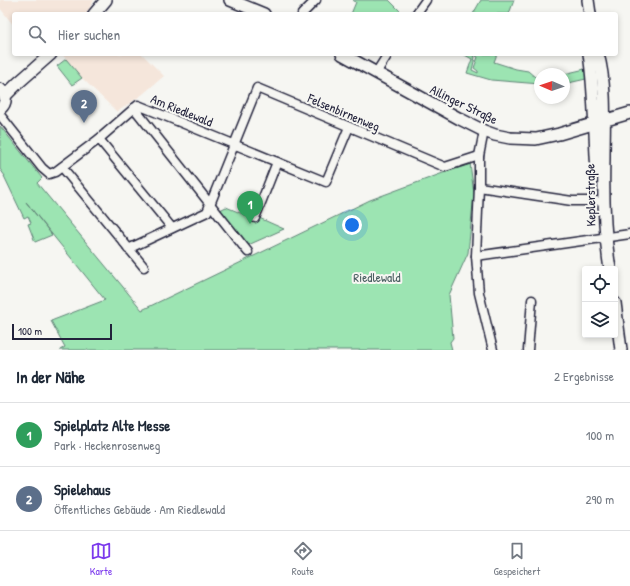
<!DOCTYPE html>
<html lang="de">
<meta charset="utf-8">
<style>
body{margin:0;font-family:"Patrick Hand",sans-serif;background:#f2f2f3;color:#1f2937}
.controls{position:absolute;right:12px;bottom:12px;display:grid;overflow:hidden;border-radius:4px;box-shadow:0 2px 6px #0003}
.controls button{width:36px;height:36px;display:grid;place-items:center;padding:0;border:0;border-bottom:1px solid #e0e1e3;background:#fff;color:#1f2937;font:20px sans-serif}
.compass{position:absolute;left:534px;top:68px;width:36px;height:36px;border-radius:50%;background:#fff;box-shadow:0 2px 6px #0003;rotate:272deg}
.scale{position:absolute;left:12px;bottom:10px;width:100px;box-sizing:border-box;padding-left:4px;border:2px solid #22223b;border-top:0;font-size:11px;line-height:14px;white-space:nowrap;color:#22223b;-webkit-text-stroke:3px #f6f6f2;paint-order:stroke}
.you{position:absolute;left:352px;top:225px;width:14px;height:14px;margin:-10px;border:3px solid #fff;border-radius:50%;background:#1a73e8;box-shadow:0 0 0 6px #1a73e833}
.badge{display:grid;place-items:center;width:26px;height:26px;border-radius:50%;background:#7c3aed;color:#fff;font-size:13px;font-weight:700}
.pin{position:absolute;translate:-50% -33px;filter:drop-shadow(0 1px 2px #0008)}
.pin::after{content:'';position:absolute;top:21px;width:14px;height:12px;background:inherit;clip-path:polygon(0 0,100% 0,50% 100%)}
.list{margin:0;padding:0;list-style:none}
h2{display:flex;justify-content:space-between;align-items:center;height:52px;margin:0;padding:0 16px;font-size:17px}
h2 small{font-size:13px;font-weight:400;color:#747a83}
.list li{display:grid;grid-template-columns:26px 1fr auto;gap:12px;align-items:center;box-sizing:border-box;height:64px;padding:0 16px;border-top:1px solid #e0e1e3}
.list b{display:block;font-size:15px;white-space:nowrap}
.list p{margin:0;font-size:13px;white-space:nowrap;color:#747a83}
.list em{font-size:13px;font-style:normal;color:#747a83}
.icon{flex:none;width:22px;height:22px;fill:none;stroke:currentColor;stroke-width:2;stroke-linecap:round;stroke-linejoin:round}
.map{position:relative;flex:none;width:630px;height:350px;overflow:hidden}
.search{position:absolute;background:#fff;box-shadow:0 2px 6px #0003;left:12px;right:12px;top:12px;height:44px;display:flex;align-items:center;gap:10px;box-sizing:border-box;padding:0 14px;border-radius:4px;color:#747a83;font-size:15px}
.sheet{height:180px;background:#fff}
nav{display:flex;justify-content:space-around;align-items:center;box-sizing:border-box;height:56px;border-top:1px solid #e0e1e3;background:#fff;font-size:11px;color:#747a83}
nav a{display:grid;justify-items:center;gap:2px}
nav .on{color:#7c3aed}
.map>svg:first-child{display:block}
.built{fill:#f5e6db}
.green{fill:#9ce4b2;stroke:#5f8376}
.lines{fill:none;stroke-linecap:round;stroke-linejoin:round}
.street-casing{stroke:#22223b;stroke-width:11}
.secondary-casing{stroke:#22223b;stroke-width:14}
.street{stroke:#f6f6f2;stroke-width:8}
.secondary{stroke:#f6f6f2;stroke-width:11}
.labels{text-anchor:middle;stroke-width:4;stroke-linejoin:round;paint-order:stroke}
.street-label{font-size:13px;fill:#22223b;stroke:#f6f6f2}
.park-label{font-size:13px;fill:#475c5f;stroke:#f6f6f2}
</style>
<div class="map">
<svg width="630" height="350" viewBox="0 0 630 350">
<rect width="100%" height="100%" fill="#f6f6f2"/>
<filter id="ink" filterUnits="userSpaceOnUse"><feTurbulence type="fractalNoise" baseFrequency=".025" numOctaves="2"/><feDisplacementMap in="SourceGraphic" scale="8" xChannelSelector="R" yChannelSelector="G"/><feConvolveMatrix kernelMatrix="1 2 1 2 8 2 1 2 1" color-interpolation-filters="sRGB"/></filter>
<g filter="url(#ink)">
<!-- built -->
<g class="built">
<polygon points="0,0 94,0 86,14 14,14 14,26 0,8"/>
<polygon points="62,54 142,54 164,76 143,94 117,112 82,78"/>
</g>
<!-- green -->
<g class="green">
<polygon points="354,0 389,0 403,14 351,14 356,2 353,1"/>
<polygon points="481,0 514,0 509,14 473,14"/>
<polygon points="463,54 471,54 475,57 472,70 478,73 478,71 474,68 478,57 472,54 497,54 494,62 516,69 528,71 535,77 540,77 540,84 491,80 467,73 472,59"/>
<polygon points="66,59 82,78 72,85 57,66"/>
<polygon points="585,69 586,79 564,84 564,74"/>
<polygon points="0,126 42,178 37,183 142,310 370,200 470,163 474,194 468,253 449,295 453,338 450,342 452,350 60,350 65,347 51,321 105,300 26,202 52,235 35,242 28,224 31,223 28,216 24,218 4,176 5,176 0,169"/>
<polygon points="226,207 255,219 257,217 284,229 246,246 218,211"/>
</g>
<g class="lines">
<!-- street casing -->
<g class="street-casing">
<g id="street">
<polyline points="302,14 316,0"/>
<polyline points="416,14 426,0"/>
<polyline points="376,73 388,54"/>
<polyline points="134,108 248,252"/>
<polyline points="0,115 42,168 49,174 55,172 99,139 138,105 326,182 349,127"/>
<polyline points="484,131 479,156 479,187 476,256 479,293 493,350"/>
<polyline points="99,139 172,228"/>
<polyline points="62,167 144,267"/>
<polyline points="479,187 572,201 596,201"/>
<polyline points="255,218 277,162"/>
<polyline points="128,249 207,212 257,88 445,167 479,156"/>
<polyline points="476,256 630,234"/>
<polyline points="528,350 532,300"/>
</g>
</g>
<!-- secondary casing -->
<g class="secondary-casing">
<g id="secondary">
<polyline points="230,0 264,14"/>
<polyline points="588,0 590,14"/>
<polyline points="94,14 106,0"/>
<polyline points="342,54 460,119 484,131 495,135 510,138 536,139 559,134 630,113"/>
<path d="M589 54C595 93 594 132 597 171"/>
<path d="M598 54C607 87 604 124 604 158 603 195 604 232 610 269"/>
<path d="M0 89C7 95 7 103 0 109"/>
<polyline points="5,96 18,83 51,54"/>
<polyline points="615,303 621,350"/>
</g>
</g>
<!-- street -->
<use href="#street" class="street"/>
<!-- secondary -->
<use href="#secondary" class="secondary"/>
</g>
</g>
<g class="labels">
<!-- street labels -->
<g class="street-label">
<text transform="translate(464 104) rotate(26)" y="5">Ailinger Straße</text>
<text transform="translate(182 110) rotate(22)" y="5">Am Riedlewald</text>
<text transform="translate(344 112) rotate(23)" y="5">Felsenbirnenweg</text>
<text transform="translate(590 195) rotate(-91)" y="5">Keplerstraße</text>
</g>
<!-- park labels -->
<g class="park-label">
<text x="377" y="282">Riedlewald</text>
</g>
</g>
</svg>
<div class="controls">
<button><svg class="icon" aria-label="locate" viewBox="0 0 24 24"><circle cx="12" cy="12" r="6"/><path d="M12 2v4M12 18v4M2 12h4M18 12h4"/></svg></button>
<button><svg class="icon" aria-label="layers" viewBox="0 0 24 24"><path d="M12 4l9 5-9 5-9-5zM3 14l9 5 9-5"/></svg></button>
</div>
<svg class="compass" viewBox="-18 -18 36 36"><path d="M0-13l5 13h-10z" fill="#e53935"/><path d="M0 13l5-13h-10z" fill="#747a83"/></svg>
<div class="scale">100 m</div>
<div class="you"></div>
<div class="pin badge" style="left:250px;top:224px;background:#2e9e5b">1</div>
<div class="pin badge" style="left:84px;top:123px;background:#5c6f8a">2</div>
<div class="search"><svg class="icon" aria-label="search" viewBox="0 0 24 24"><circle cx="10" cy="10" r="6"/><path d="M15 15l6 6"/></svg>Hier suchen</div>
</div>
<section class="sheet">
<h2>In der Nähe<small>2 Ergebnisse</small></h2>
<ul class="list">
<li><span class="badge" style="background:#2e9e5b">1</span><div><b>Spielplatz Alte Messe</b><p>Park · Heckenrosenweg</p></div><em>100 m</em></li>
<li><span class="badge" style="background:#5c6f8a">2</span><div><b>Spielehaus</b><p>Öffentliches Gebäude · Am Riedlewald</p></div><em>290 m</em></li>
</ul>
</section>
<nav>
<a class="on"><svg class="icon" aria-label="map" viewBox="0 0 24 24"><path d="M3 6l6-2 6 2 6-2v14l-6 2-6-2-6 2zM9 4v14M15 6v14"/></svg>Karte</a>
<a><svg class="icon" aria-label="directions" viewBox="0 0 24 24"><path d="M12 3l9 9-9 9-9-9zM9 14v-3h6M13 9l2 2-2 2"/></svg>Route</a>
<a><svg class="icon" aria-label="saved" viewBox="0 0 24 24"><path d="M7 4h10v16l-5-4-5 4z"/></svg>Gespeichert</a>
</nav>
